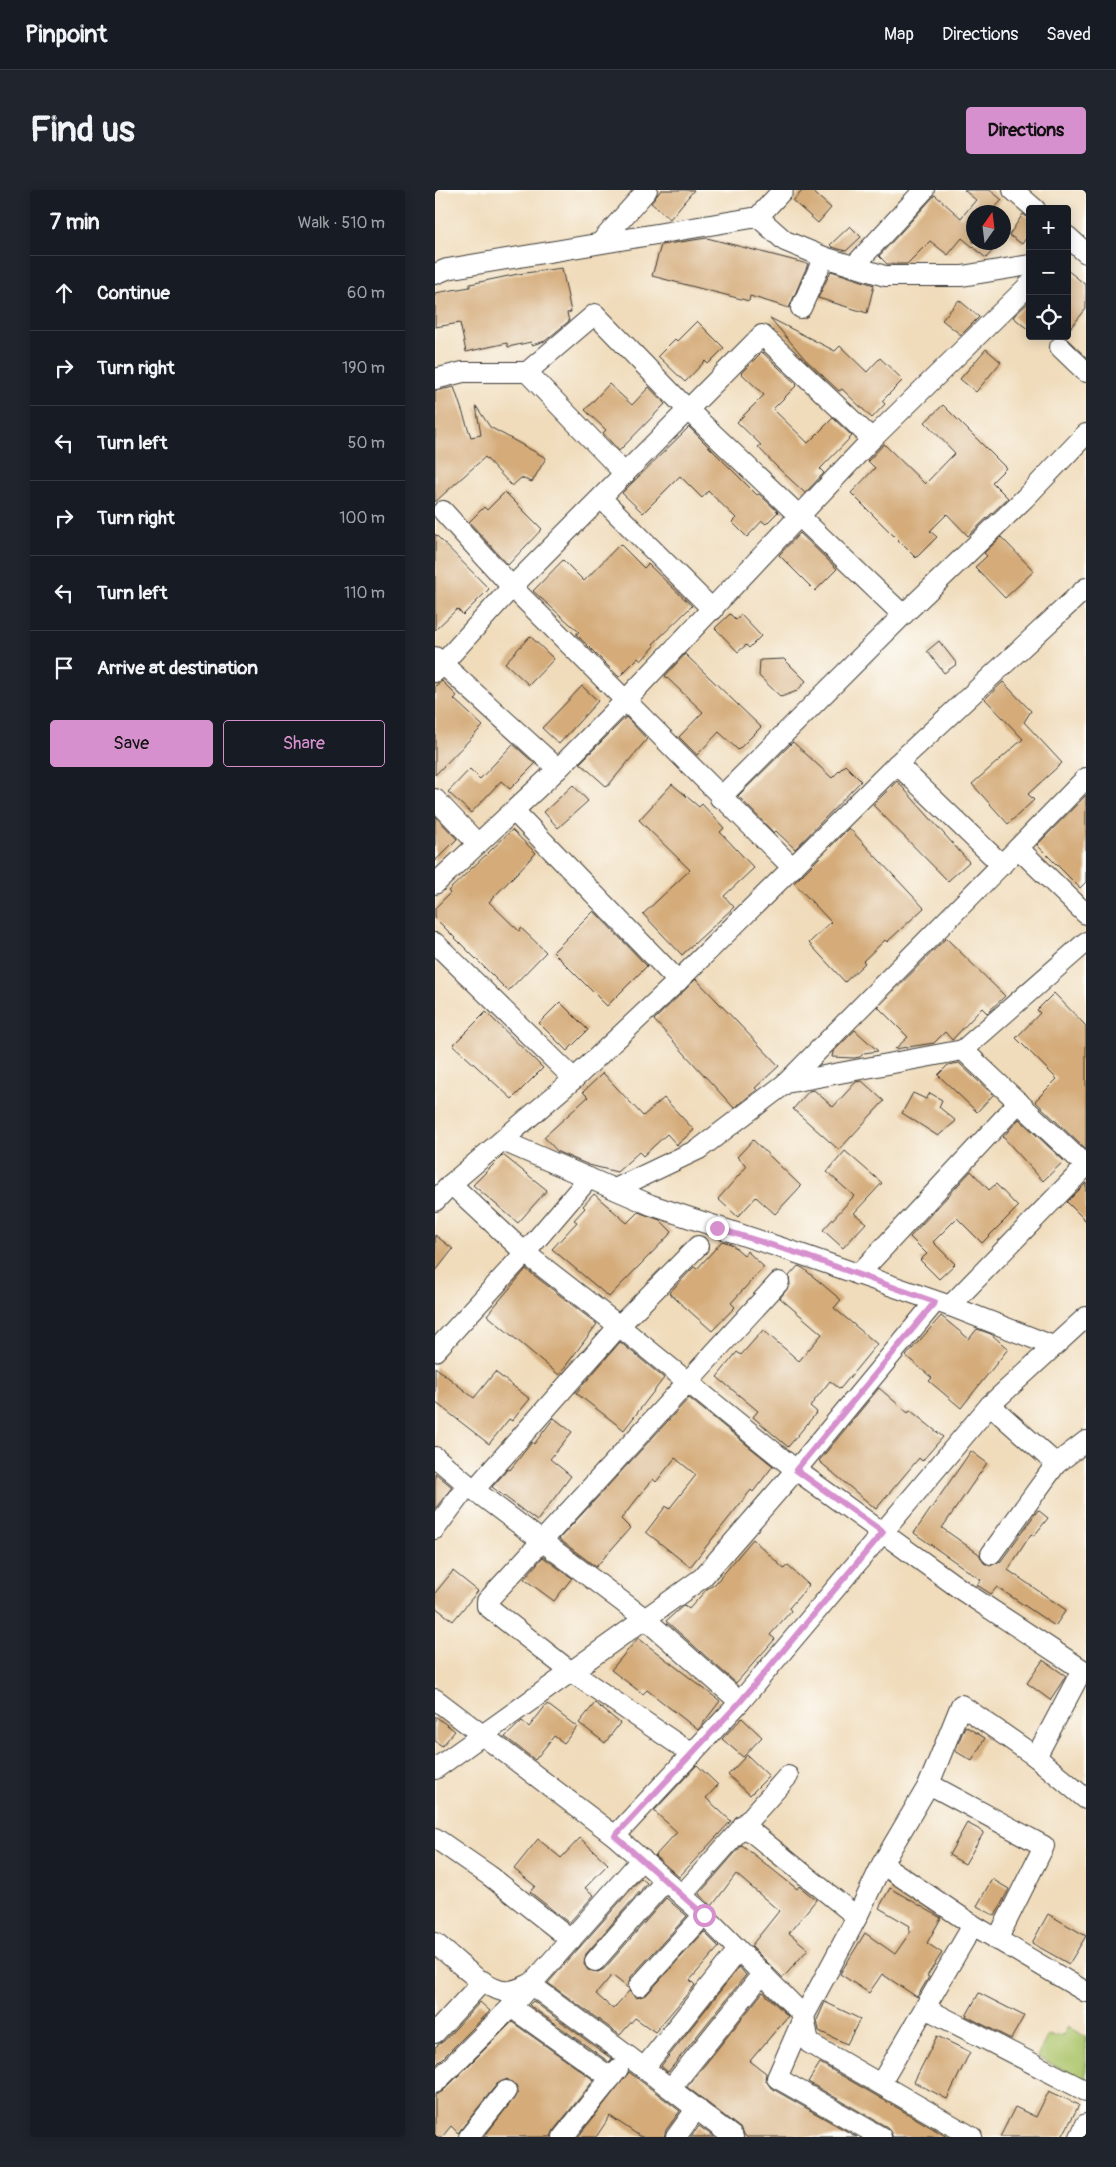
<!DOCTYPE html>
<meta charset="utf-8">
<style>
body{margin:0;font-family:Pangolin,sans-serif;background:#20242c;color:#f1f3f6}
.controls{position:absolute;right:15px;top:15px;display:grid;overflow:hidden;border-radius:5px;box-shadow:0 2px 12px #0003}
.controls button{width:45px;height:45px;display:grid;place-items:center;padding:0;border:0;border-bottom:1px solid #363941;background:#171b24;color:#f1f3f6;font:25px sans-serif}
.compass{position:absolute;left:531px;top:15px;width:45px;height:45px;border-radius:50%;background:#171b24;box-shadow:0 2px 12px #0003;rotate:14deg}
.stop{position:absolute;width:15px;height:15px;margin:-11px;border:4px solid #d690ce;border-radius:50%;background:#fff}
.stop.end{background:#d690ce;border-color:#fff;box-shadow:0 1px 5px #0008}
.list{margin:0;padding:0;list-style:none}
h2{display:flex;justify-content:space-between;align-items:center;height:65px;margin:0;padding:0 20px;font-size:21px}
h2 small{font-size:16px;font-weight:400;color:#9ea1a6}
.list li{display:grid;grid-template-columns:32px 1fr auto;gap:15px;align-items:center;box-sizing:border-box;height:75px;padding:0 20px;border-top:1px solid #363941}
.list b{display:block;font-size:19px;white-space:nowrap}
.list em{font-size:16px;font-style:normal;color:#9ea1a6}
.actions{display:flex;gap:10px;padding:15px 20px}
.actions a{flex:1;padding:11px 0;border:1px solid #d690ce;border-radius:5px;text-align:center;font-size:18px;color:#d690ce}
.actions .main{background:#d690ce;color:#111}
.icon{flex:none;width:28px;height:28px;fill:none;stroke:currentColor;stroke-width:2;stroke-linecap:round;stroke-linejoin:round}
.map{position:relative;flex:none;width:651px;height:1947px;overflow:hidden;border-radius:5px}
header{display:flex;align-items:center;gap:30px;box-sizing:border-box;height:70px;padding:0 25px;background:#171b24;border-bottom:1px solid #363941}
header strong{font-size:24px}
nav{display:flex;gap:28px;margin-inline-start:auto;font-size:18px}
.intro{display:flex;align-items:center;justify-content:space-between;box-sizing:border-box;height:120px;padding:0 30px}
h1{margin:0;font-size:35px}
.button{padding:12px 22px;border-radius:5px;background:#d690ce;color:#111;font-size:18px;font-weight:700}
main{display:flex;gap:30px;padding:0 30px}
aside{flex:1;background:#171b24;border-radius:5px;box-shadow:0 2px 12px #0003}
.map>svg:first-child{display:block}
.green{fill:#acc469;stroke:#647042}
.building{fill:#d4ab79}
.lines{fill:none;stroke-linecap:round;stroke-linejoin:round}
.minor-casing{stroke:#3c3934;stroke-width:22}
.minor{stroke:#fff;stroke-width:20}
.route{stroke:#d690ce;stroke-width:6}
</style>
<header>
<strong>Pinpoint</strong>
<nav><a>Map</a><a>Directions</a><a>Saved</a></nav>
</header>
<div class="intro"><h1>Find us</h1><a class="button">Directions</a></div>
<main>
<aside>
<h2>7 min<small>Walk · 510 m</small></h2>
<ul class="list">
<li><svg class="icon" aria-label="ahead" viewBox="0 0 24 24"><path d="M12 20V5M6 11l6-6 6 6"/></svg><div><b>Continue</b></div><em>60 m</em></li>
<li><svg class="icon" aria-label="right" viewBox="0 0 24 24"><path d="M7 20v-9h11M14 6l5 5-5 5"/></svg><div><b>Turn right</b></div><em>190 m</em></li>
<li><svg class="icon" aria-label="left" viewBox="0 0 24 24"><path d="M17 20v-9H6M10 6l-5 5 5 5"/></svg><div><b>Turn left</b></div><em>50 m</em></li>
<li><svg class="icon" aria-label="right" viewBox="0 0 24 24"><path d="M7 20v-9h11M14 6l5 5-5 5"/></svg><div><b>Turn right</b></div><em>100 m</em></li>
<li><svg class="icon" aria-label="left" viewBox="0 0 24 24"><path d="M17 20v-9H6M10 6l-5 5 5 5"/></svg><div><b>Turn left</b></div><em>110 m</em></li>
<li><svg class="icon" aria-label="arrive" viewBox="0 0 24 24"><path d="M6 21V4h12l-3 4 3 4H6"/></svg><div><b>Arrive at destination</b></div></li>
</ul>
<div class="actions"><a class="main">Save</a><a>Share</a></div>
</aside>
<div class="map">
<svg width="651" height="1947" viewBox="0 0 651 1947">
<rect width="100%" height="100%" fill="#fdfcf7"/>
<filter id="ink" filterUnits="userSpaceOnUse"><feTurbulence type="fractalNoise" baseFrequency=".02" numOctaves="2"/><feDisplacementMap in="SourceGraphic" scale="10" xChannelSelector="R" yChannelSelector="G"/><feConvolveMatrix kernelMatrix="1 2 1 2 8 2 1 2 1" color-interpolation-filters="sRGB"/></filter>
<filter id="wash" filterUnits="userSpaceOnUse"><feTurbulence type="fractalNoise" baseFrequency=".0096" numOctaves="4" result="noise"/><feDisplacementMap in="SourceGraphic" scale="20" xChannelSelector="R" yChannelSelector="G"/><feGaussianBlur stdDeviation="1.12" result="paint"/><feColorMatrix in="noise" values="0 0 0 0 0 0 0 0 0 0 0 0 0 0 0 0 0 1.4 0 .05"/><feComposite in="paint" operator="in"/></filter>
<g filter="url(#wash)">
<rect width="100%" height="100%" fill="#f0dcbb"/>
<!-- green -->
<polygon class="green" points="633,1837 651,1847 651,1891 602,1867 613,1845 619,1847 629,1844"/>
<g id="blocks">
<!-- building -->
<g class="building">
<polygon points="226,0 259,0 235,29 216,13"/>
<polygon points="368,0 376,0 396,18 383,33 358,11"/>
<polygon points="529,0 555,0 567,10 556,22 538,22 538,52 565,52 551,68 527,48 513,65 495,51 472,74 452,74 444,66 500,5 526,28 541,10"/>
<polygon points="588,24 595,29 595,42 587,54 574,45"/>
<polygon points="415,36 426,47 411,61 397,57 395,55"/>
<polygon points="272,48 373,74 354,118 315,106 314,111 217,86 226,55"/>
<polygon points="127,78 136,122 132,123 134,131 110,151 97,155 96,152 73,157 72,153 31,162 25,133 0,137 0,103 35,97 35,94 83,84"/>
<polygon points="632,80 651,95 651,119 632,142"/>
<polygon points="396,81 439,95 432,123 383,108"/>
<polygon points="524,110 544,127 526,145 507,130"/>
<polygon points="595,111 595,141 578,127"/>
<polygon points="335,128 400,161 405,156 432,182 445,168 468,190 447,211 450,214 437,228 407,199 404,201 370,169"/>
<polygon points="262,131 289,158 273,174 270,171 250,192 223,166 240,149 242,151"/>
<polygon points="551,159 566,172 541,202 525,189"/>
<polygon points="327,162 362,195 338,219 373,253 398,228 417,246 385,279 389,283 370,303 342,277 323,257 326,255 302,232 329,205 306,183"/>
<polygon points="174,194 197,215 214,197 230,214 184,261 168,243 171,240 150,220"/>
<polygon points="19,197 36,247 46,245 41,216 55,237 111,268 97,292 86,288 77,296 50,267 0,312 0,201"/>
<polygon points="508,215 571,278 557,292 573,308 533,346 512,324 495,341 502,347 481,368 416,303 440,278 433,271 449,254 490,294 520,263 490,232"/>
<polygon points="254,237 322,305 324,304 343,322 331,334 327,331 312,347 297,332 301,328 273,301 267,308 245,286 208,323 187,303"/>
<polygon points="70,302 107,339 73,375 34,332 49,317 52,320"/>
<polygon points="365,343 402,379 380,401 344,365"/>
<polygon points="0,344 54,399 28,425 22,419 0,440"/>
<polygon points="566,347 599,381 570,408 540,377 552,366 549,363"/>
<polygon points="185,354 209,378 213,374 257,416 218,454 220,456 206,471 203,468 184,487 141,444 144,442 98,401 128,370 149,391"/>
<polygon points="295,424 301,430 306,425 326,446 314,458 311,455 303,462 280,438"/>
<polygon points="95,446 119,469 94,495 70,473"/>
<polygon points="504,451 522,474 509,483 492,461"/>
<polygon points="250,464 326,537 303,560 284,542 262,565 244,547 268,522 230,486"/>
<polygon points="349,469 371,491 362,501 346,507 324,486 325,470"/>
<polygon points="7,491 22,506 19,509 48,536 0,585 0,496"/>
<polygon points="568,492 596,521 589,532 627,573 593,604 599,610 573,634 537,594 588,549 550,509"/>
<polygon points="147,496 163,511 124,554 107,538"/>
<polygon points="191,527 212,549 172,597 145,573"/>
<polygon points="358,552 397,588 410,575 426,591 360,659 341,641 339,643 303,606"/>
<polygon points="78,554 100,574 75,599 66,591 36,623 13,602 35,579 45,589"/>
<polygon points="462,591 534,672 513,691 438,615"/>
<polygon points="237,594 264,617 267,614 289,638 285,642 319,678 289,706 299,717 247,765 208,724 255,680 204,630"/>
<polygon points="138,595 153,611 123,638 109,622"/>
<polygon points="651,605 651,692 645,698 602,655"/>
<polygon points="0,626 22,649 0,671"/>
<polygon points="414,638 489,718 452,752 450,750 428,771 430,773 410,792 374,753 396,732 359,693"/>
<polygon points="77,640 101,663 54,712 84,741 86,738 111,762 73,801 0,728 0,718 15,703 13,701"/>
<polygon points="159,721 212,776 172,816 118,762"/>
<polygon points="511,748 570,806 552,823 547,818 517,850 510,842 499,853 460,859 473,847 443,817"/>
<polygon points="261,789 344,876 320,898 322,900 299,918 219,830"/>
<polygon points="619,803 651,836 651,960 600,911 622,889 581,848 605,823 602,820"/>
<polygon points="125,812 153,840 132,861 104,833"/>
<polygon points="51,822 108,878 77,909 18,855"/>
<polygon points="420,840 443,861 429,863 425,867 419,868 397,867 398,862"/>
<polygon points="524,873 558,905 542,922 503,885 513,875"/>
<polygon points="168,883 208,926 229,908 259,940 242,955 232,944 208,966 204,962 182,982 154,975 123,962 109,947 153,907 148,902"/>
<polygon points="427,891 449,911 404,960 358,919 374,901 379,900 398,917 421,892"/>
<polygon points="478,903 491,909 495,903 507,910 504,917 521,931 503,946 467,923"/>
<polygon points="584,929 629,971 608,991 568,947"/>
<polygon points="318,950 366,996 340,1024 321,1007 303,1027 283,1009 312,976 302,967"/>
<polygon points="410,961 447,993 419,1023 431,1033 408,1058 388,1040 419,1006 392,982"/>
<polygon points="68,965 112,1000 83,1033 38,995"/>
<polygon points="536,981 554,1000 561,994 583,1017 547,1053 522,1028 498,1052 520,1074 504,1089 485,1070 492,1064 475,1047"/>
<polygon points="651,993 651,1031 632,1012"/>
<polygon points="159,1004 192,1033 203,1022 225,1030 237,1042 174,1107 117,1059 142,1032 139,1030 150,1018 148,1016"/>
<polygon points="0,1045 18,1059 0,1082"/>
<polygon points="287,1051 296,1054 309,1065 312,1061 329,1077 296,1113 300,1117 277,1141 234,1103 259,1077 262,1079"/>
<polygon points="363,1076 368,1078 406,1110 399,1118 442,1154 405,1199 395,1191 375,1216 382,1222 353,1257 318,1227 323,1221 282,1187 302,1162 306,1165 328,1140 364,1171 387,1144 345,1108 355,1095 354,1086"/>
<polygon points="91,1079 162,1134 124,1185 52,1125"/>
<polygon points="506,1126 534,1149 542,1139 556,1144 573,1159 526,1218 494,1191 497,1188 471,1166"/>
<polygon points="185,1152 229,1188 189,1240 141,1203"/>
<polygon points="0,1177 39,1208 60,1182 95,1209 77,1231 74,1229 54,1254 0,1212"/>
<polygon points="444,1198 473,1223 475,1220 508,1247 487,1271 484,1268 441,1319 384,1271"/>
<polygon points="254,1208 338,1276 318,1302 316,1300 255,1377 211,1342 231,1316 234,1319 261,1285 240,1268 221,1292 218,1289 186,1329 195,1338 161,1377 124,1349"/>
<polygon points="119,1228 137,1242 115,1269 136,1286 102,1331 57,1297 73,1279 75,1280 97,1252 99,1254"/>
<polygon points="536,1261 552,1273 507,1338 544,1364 549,1373 555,1376 566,1371 603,1320 613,1328 599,1346 596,1344 573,1380 631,1420 620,1436 562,1397 556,1404 542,1395 546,1390 479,1343"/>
<polygon points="0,1283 17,1297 0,1319"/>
<polygon points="318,1349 349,1379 352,1375 374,1395 354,1418 356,1421 335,1445 340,1449 301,1493 231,1431 249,1415 254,1419 272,1399 279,1395"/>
<polygon points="108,1367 137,1388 119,1411 89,1389"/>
<polygon points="18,1381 43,1401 18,1431 0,1417 0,1403"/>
<polygon points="203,1448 285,1511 263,1540 212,1500 208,1504 176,1480"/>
<polygon points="608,1470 631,1486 615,1510 592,1493"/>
<polygon points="160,1513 185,1533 170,1553 144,1533"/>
<polygon points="112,1514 142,1537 129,1553 119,1546 100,1570 70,1547 87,1531 94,1537"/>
<polygon points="0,1526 20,1541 7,1556 0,1551"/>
<polygon points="307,1528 327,1547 308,1567 287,1549"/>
<polygon points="530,1536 550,1548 537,1571 520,1561"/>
<polygon points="312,1565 334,1586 315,1605 293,1585"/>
<polygon points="262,1575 283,1595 271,1608 296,1631 244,1687 220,1666 242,1642 219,1621"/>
<polygon points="532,1633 549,1642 530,1674 514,1665"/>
<polygon points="145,1648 173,1674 150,1698 159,1705 134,1733 95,1702 100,1696 79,1679 103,1649 126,1668"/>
<polygon points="307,1655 362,1699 364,1696 381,1710 354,1743 373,1759 348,1788 316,1756 344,1721 301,1684 277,1716 264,1704"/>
<polygon points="206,1688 212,1693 151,1764 149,1774 153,1780 163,1782 169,1779 231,1708 252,1726 195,1788 193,1798 177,1785 161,1804 178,1819 194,1801 202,1808 212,1804 269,1742 284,1757 255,1790 260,1795 220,1842 200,1828 185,1845 113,1793"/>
<polygon points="557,1689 574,1699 560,1726 542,1716"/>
<polygon points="455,1698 506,1728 492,1753 507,1763 492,1786 494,1787 482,1807 447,1784 434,1803 405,1784 430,1743 460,1764 476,1741 474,1739 475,1736 444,1718"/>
<polygon points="613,1724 651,1746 634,1774 597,1753"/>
<polygon points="304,1777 311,1785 233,1882 226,1876"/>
<polygon points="328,1802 353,1826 315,1871 331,1883 330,1889 336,1898 422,1947 311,1947 305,1938 252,1897"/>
<polygon points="544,1803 589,1826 576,1849 531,1826"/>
<polygon points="98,1811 177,1869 174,1872 94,1815"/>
<polygon points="45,1812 55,1821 0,1876 0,1857 9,1851"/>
<polygon points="390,1812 425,1829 412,1854 384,1841 382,1830"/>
<polygon points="77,1832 159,1890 119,1940 116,1947 49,1947 83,1903 82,1896 72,1889 62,1894 23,1943 16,1936 7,1947 0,1947 0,1905 8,1901"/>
<polygon points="502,1846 535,1862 512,1909 479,1892"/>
<polygon points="385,1873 499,1939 512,1947 458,1947 452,1937 373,1892"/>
<polygon points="194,1882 245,1921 231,1940 229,1947 206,1947 175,1926 161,1947 143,1947"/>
<polygon points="614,1901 644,1915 627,1947 565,1947 580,1917 601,1927"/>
<polygon points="264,1936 279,1947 256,1947"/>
</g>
</g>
</g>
<g filter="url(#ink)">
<use href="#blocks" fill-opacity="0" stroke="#3c3934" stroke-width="1"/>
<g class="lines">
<!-- minor casing -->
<g class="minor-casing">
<g id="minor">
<polyline points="578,0 600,19"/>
<polyline points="323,27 350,51 389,67 450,86 527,86 595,75"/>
<polyline points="632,46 651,63"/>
<polyline points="165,53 212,0"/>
<polyline points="419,76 489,0"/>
<polyline points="0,84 12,79 323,27 348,0"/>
<polyline points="366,118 389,67"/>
<polyline points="625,157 651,182"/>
<polyline points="92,182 190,284"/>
<polyline points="0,189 28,182 92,182 160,124 252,219 468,425 285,608"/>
<polyline points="166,308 278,420"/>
<polyline points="8,321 77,397 358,678"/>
<polyline points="468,425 590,308 651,244"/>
<polyline points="0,467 123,579"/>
<polyline points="0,482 77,397 327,145 437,249"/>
<polyline points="462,574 567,675"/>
<polyline points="651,588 583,658 651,724"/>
<polyline points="0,609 43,654"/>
<polyline points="79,621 243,791"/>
<polyline points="0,694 123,579 189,512 437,249 595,94"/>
<polyline points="0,753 139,889"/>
<polyline points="528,860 651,752"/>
<polyline points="351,893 583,658"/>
<polyline points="68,951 216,1015 368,1065 515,1116 618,1156"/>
<polyline points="16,994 90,1063 184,1136 361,1280 528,1401 651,1482"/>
<polyline points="180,999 264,959 351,893 528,860 651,976"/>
<polyline points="0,1011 16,994 139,889 243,791 462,574 651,398"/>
<polyline points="423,1085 584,912"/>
<polyline points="515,1116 651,976"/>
<polyline points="0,1161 90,1063 154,988"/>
<polyline points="555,1215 621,1274 556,1364"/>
<polyline points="0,1267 39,1300 209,1428 305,1512"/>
<polyline points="621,1274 651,1251"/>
<polyline points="39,1300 184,1136 263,1056"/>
<polyline points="0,1339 33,1295"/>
<polyline points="0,1509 180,1646 269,1725 369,1826 374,1853 537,1947"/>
<polyline points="257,1564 135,1481 52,1416 52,1411 344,1092"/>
<polyline points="601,1567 651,1609"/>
<polyline points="0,1579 267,1388 361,1280 500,1112"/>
<polyline points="494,1594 609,1656 562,1750"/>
<polyline points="308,1635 422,1727"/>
<polyline points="180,1646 305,1512 555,1215 651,1127"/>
<polyline points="0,1648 55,1686 136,1750"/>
<polyline points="447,1674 538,1735 651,1802"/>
<polyline points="247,1705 353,1586"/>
<path d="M0 1753C18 1767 43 1794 64 1800 74 1804 86 1798 95 1794"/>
<polyline points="160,1771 230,1691"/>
<polyline points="95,1794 193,1866 298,1947"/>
<polyline points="204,1796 269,1725"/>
<polyline points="76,1817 176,1888"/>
<polyline points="490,1818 651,1901"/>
<polyline points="0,1843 48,1791"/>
<polyline points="209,1878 303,1760"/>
<polyline points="0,1893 76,1817 207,1669"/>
<polyline points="446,1893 538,1735"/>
<polyline points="236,1898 328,1783"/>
<polyline points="34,1947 71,1901"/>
<polyline points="128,1947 183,1879"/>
<polyline points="241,1947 262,1918"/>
<polyline points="446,1947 342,1888 369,1826 422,1727 447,1674 494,1594 526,1515 601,1567 647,1480"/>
<polyline points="645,1947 651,1934"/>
</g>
</g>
<!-- minor -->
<use href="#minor" class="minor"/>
</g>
</g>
<g class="lines" filter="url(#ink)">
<!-- route -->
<polyline class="route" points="269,1725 180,1646 305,1512 448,1342 361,1280 500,1112 368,1065 282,1038"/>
</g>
</svg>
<div class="controls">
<button>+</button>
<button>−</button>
<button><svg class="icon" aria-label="locate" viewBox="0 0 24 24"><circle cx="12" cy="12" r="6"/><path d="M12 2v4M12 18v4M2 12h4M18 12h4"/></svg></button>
</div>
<svg class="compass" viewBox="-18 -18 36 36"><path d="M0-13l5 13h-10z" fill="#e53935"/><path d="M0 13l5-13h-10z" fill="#9ea1a6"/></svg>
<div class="stop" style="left:269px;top:1725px"></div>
<div class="stop end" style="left:282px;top:1038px"></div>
</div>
</main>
